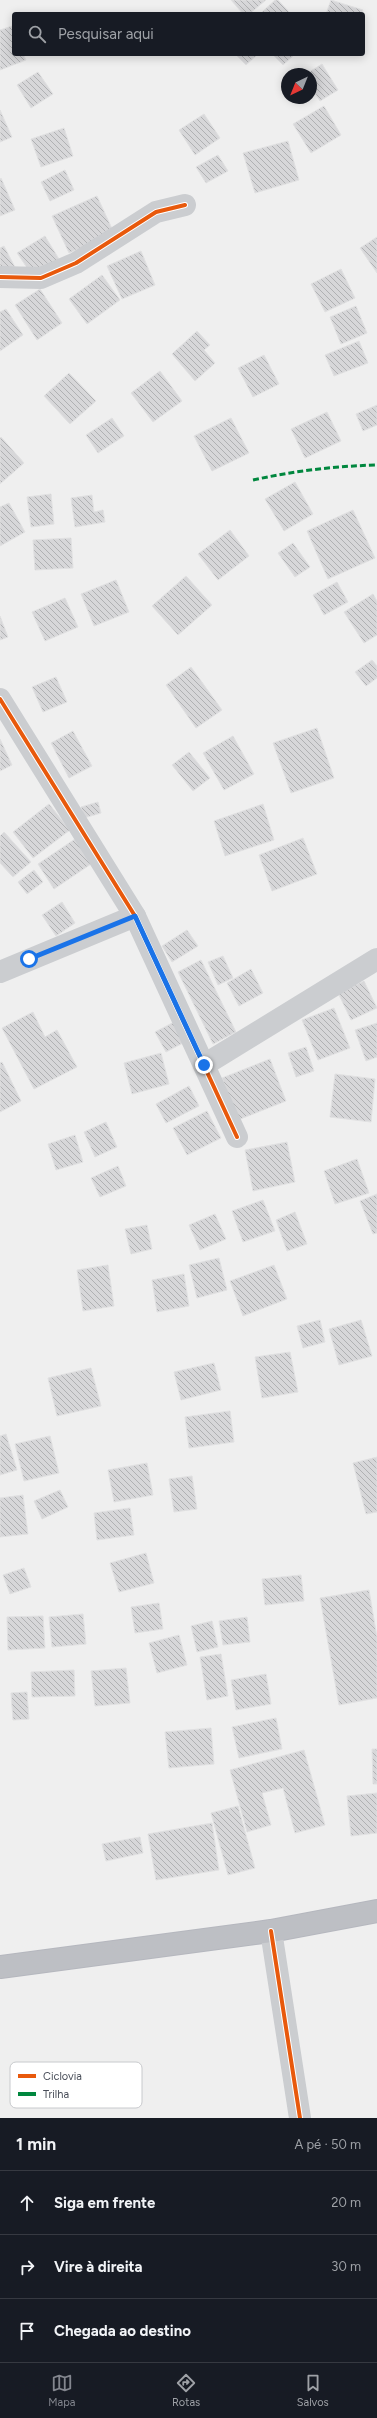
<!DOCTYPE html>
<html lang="pt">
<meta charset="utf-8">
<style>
body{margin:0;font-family:Figtree,sans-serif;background:#20242c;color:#f1f3f6}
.compass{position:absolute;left:281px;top:68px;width:36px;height:36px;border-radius:50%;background:#171b24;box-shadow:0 2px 10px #0003;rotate:223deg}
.stop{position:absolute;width:12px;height:12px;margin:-9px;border:3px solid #1a73e8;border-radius:50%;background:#fff}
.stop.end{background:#1a73e8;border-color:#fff;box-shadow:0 1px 4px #0008}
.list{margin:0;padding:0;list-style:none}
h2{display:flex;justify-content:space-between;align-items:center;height:52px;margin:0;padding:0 16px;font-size:17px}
h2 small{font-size:13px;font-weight:400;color:#9ea1a6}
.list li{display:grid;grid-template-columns:26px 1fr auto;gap:12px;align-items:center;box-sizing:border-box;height:64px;padding:0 16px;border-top:1px solid #363941}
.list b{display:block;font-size:15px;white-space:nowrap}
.list em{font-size:13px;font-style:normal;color:#9ea1a6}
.icon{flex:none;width:22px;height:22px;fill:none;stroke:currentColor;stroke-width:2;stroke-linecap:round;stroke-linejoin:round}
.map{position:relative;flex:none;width:377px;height:2118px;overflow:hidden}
.search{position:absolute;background:#171b24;box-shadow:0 2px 10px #0003;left:12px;right:12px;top:12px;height:44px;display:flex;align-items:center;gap:10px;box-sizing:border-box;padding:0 14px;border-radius:4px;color:#9ea1a6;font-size:15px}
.sheet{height:244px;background:#171b24}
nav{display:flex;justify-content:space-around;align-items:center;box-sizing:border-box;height:56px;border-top:1px solid #363941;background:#171b24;font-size:11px;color:#9ea1a6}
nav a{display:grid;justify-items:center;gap:2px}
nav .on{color:#83868e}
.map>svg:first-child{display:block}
.building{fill:url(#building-back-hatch);stroke:#e1e1e2}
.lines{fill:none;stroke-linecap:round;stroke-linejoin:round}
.highway-casing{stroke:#b5b7be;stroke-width:24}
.street{stroke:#cbcdd0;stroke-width:22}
.highway{stroke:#bdbfc4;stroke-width:22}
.quiet{stroke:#00873e;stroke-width:3;stroke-dasharray:6 3;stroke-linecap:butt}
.cycleway-casing{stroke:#fff;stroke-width:6}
.cycleway{stroke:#e8590c;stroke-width:4}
.route{stroke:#1a73e8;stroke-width:5}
.key{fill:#fff;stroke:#c8cacd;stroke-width:1}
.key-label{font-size:11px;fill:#494e59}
</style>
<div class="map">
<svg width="377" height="2118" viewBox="0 0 377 2118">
<defs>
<pattern id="building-back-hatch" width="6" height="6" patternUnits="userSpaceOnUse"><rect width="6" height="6" fill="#d7d7d9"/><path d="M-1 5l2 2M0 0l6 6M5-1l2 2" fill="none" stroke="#b0b1b3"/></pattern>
</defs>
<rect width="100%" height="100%" fill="#efefef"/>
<!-- building -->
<g class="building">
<polygon points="231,0 266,0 249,14 243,14"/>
<polygon points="275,0 278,0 291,14 260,14"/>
<polygon points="331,0 363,10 361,14 326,14"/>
<polygon points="12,26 14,31 14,54 23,54 26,60 0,70 0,30"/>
<polygon points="235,54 258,54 246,65"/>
<polygon points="272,54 295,54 283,65"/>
<polygon points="322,64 338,90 320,101 311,87 311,74 306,74"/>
<polygon points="38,72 53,94 31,108 17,85"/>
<polygon points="324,106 341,135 311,153 293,124"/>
<polygon points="0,110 12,137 0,142"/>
<polygon points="204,114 220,138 195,155 179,130"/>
<polygon points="64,128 73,156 41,167 31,139"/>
<polygon points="288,141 299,180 255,193 243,153"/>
<polygon points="218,155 228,171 206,183 196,167"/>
<polygon points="65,170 74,190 50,201 41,182"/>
<polygon points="1,178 15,210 0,216 0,179"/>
<polygon points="97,196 114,233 69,253 52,216"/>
<polygon points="45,236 59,259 32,275 17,253"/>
<polygon points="377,237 377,273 360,248"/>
<polygon points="4,246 16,269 0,270 0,248"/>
<polygon points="141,251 155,285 122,299 107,266"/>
<polygon points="341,269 355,298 325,312 311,284"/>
<polygon points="102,275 120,300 87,324 69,299"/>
<polygon points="40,289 62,323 37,340 15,305"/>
<polygon points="356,306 367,333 341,344 330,317"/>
<polygon points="6,309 23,335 0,351 0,312"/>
<polygon points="197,331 210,345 204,350 215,363 195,381 172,354"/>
<polygon points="359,341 368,363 334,376 325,355"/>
<polygon points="264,355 279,384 253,397 238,368"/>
<polygon points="160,371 182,401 153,422 131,393"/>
<polygon points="69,373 96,401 70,424 44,396"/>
<polygon points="377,405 377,425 363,431 356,414"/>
<polygon points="327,412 341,441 305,458 291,429"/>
<polygon points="112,418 124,436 98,453 86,435"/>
<polygon points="231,418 249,453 212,471 194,436"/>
<polygon points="1,437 24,463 0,484 0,438"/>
<polygon points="295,482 313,514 284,531 265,499"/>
<polygon points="51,494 54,524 31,527 27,497"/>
<polygon points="92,495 94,512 103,510 105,522 75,527 71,498"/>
<polygon points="9,503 25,532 0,546 0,507"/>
<polygon points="353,510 375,558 328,579 307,531"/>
<polygon points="230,530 249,556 218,580 198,554"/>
<polygon points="71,538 73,568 35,570 33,540"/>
<polygon points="293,543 310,567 295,577 278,553"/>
<polygon points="186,576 212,605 178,635 152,606"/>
<polygon points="116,580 129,612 94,626 81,594"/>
<polygon points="337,582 348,602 324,615 313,595"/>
<polygon points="373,594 377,601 377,635 364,643 344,612"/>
<polygon points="65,598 78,627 45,641 32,612"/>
<polygon points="0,616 8,637 0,640"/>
<polygon points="372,660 377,666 377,678 366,686 355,672"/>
<polygon points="191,667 222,710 196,728 166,685"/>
<polygon points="56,677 67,702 43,712 32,687"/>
<polygon points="317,728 334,778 291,793 273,743"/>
<polygon points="73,731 92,766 69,778 51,743"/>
<polygon points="233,736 254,774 224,790 203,753"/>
<polygon points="0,739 12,765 0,771"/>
<polygon points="189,752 210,778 193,791 172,765"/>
<polygon points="98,802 101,813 84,818 81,807"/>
<polygon points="49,804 70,830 33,858 13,832"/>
<polygon points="263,804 274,840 225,856 214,821"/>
<polygon points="4,832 31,862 13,877 0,863 0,836"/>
<polygon points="303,838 317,874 272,891 259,855"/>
<polygon points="75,839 91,864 54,889 38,864"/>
<polygon points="34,870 43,882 27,894 18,882"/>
<polygon points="62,902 75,923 56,936 42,915"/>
<polygon points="187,930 198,946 172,962 162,946"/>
<polygon points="223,956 233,978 218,985 208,962"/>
<polygon points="201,960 236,1032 213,1044 178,972"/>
<polygon points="251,969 263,993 239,1006 227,983"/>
<polygon points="364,981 377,1008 351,1020 338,993"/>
<polygon points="334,1008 350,1048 318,1060 302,1020"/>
<polygon points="33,1012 45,1037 57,1030 77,1067 34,1089 2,1028"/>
<polygon points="174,1022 185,1042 166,1052 155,1032"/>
<polygon points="377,1023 377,1057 366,1061 355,1030"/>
<polygon points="306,1047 314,1071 296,1077 288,1053"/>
<polygon points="161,1053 169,1084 132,1094 124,1063"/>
<polygon points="270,1059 286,1101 238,1120 222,1078"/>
<polygon points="2,1062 21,1101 0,1112 0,1063"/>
<polygon points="335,1074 375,1079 371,1122 330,1117"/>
<polygon points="189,1086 199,1106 166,1123 156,1104"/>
<polygon points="207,1111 221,1138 187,1155 173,1128"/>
<polygon points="106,1122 117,1147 95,1157 84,1132"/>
<polygon points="75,1135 83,1162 56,1170 48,1144"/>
<polygon points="287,1142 295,1182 253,1191 245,1150"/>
<polygon points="357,1159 369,1193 335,1204 324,1171"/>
<polygon points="118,1166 126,1186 100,1197 91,1178"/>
<polygon points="377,1194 377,1233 373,1234 360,1201"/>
<polygon points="263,1200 275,1231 243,1242 232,1211"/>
<polygon points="295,1212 307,1244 287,1251 276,1220"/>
<polygon points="215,1214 226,1239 200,1250 189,1225"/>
<polygon points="147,1225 152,1249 131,1254 125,1229"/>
<polygon points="219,1258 227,1290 197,1298 189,1265"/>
<polygon points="108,1265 114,1306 83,1311 77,1270"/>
<polygon points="274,1265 287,1299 243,1316 230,1281"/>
<polygon points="184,1274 189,1306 157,1312 152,1280"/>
<polygon points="320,1320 325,1342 303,1348 297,1326"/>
<polygon points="361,1320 372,1356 339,1365 329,1329"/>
<polygon points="290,1352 298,1392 262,1398 255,1357"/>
<polygon points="214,1363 221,1390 181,1400 174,1372"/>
<polygon points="91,1368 101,1406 57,1416 48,1378"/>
<polygon points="230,1411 234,1442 189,1448 185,1417"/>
<polygon points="6,1434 17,1470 0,1475 0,1436"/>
<polygon points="50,1436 59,1473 24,1481 15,1444"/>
<polygon points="377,1457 377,1512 366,1514 353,1463"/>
<polygon points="147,1463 153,1495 114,1502 108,1470"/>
<polygon points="192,1476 197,1509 174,1512 169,1479"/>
<polygon points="60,1490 68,1507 42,1519 34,1501"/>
<polygon points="23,1495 28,1534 0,1537 0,1498"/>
<polygon points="130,1508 134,1535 97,1540 94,1513"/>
<polygon points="146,1553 154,1583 119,1592 110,1563"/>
<polygon points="24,1568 31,1587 10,1594 3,1575"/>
<polygon points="301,1575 304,1601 265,1605 262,1579"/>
<polygon points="369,1590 377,1637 377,1698 339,1705 320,1598"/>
<polygon points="159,1603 163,1629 135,1633 131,1607"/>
<polygon points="83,1614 86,1644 52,1647 49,1617"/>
<polygon points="43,1616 45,1648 8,1650 7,1617"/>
<polygon points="247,1617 250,1642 223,1645 219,1621"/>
<polygon points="212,1621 218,1647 197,1652 191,1626"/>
<polygon points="179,1635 187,1665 157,1673 149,1643"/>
<polygon points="221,1654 228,1696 207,1700 200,1657"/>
<polygon points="126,1668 130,1703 95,1706 91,1671"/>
<polygon points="74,1670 75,1696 32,1697 31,1672"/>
<polygon points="266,1674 271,1704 236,1710 231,1680"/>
<polygon points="27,1692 29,1719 13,1720 11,1693"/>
<polygon points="276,1718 282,1749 239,1758 232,1727"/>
<polygon points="211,1728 214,1764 169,1768 165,1732"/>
<polygon points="372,1749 377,1749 377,1784 373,1784"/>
<polygon points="304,1750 325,1825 295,1833 283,1788 262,1793 271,1825 247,1832 230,1770"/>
<polygon points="377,1793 377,1833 351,1836 347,1796"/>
<polygon points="238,1806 255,1868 228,1875 211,1813"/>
<polygon points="212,1823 219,1870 156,1880 148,1834"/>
<polygon points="140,1837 143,1853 106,1861 102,1844"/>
</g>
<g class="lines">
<!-- highway casing -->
<g class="highway-casing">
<polyline id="highway" points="0,1967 271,1931 377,1911"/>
</g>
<!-- street -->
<g class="street">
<polyline points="0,277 41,278 76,263 156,212 185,205"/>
<polyline points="0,699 135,916 237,1137"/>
<polyline points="0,972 135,916"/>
<polyline points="204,1065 377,959"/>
<polyline points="271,1931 300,2118"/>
</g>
<!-- highway -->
<use href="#highway" class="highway"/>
<!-- quiet -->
<path class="quiet" d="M253 480C294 471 335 466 377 465"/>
<!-- cycleway casing -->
<g class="cycleway-casing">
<g id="cycleway">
<polyline points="0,277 41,278 76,263 156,212 185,205"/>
<polyline points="0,699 135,916 237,1137"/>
<polyline points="271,1931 300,2118"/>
</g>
</g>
<!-- cycleway -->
<use href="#cycleway" class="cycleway"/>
</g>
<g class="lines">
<!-- route -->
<polyline class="route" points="29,959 135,916 204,1065"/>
</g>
<!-- legend -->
<rect x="10" y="2062" width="132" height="46" rx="6" class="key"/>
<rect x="18" y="2074" width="18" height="4" fill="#e8590c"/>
<rect x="18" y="2092" width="18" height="4" fill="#00873e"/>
<g class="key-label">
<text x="43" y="2080">Ciclovia</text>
<text x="43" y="2098">Trilha</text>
</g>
</svg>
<svg class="compass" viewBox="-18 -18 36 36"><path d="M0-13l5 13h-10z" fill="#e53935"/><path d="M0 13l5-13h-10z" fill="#9ea1a6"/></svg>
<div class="stop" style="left:29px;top:959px"></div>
<div class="stop end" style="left:204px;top:1065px"></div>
<div class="search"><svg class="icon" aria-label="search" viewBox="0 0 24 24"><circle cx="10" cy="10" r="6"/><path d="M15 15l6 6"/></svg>Pesquisar aqui</div>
</div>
<section class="sheet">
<h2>1 min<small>A pé · 50 m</small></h2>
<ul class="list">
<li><svg class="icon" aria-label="ahead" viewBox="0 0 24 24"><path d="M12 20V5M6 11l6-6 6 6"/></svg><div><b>Siga em frente</b></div><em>20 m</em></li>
<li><svg class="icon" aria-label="right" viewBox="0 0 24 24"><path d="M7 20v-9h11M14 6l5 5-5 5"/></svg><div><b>Vire à direita</b></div><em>30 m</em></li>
<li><svg class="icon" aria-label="arrive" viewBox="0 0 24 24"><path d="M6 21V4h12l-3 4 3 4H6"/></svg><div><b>Chegada ao destino</b></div></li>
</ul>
</section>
<nav>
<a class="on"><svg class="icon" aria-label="map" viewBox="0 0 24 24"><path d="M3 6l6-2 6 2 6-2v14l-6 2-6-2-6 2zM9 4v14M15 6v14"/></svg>Mapa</a>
<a><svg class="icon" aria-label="directions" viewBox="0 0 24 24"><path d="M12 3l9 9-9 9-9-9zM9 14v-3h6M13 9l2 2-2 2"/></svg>Rotas</a>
<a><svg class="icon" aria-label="saved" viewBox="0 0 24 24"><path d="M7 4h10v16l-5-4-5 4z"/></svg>Salvos</a>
</nav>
